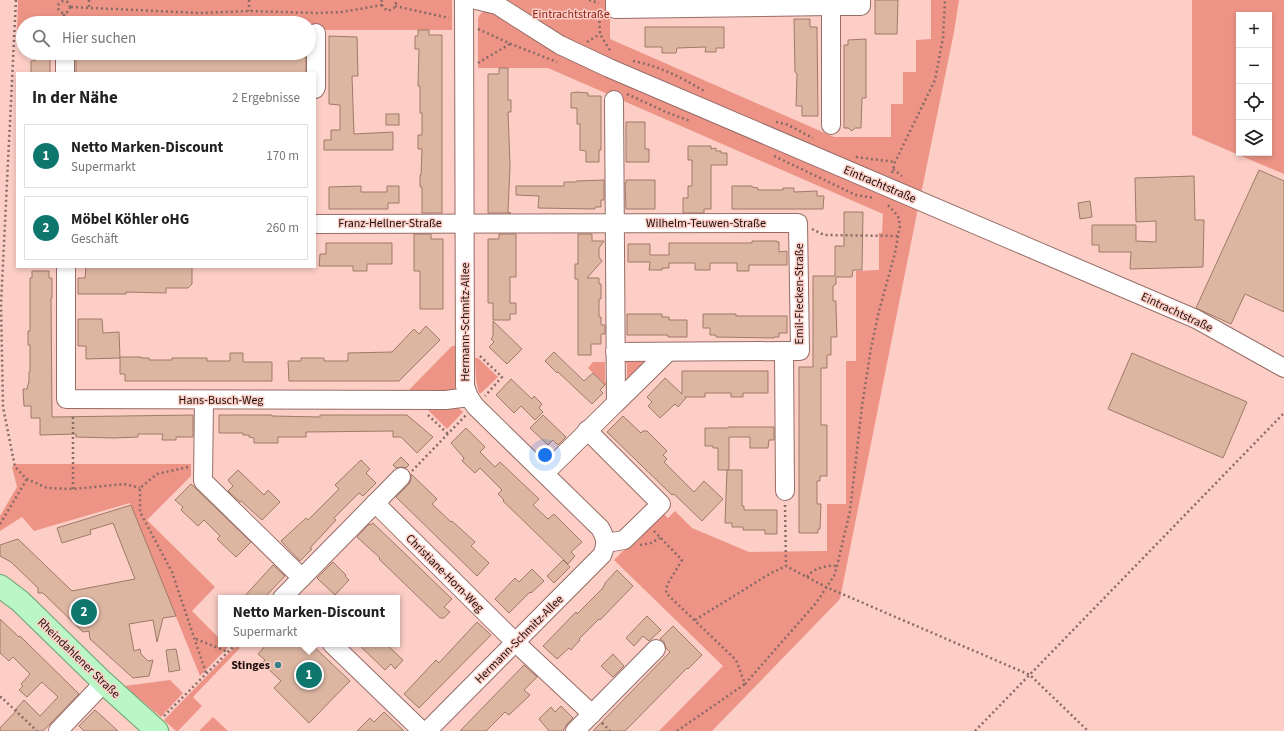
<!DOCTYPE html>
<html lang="de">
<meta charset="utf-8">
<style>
body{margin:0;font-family:"Source Sans 3",sans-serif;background:#f6f6f6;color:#222}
.controls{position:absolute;right:12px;top:12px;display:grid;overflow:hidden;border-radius:0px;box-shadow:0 2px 6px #0003}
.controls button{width:36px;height:36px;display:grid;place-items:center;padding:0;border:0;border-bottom:1px solid #e0e0e0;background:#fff;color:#222;font:20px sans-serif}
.you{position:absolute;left:545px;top:455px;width:14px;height:14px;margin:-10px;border:3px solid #fff;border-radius:50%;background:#1a73e8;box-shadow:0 0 0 6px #1a73e833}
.badge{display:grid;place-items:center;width:26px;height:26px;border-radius:50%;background:#0f766e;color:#fff;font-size:13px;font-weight:700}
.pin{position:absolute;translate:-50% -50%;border:2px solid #fff;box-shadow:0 1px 4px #0006}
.popup{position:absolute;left:218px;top:595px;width:182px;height:52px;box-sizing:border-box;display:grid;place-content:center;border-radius:0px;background:#fff;filter:drop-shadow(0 1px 3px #0005);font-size:13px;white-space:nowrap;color:#767676}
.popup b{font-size:15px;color:#222}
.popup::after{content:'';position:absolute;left:50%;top:100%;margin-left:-8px;border:8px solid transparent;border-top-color:#fff}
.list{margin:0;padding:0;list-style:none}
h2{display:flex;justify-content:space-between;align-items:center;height:52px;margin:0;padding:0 16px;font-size:17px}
h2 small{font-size:13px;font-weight:400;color:#767676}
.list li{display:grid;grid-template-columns:26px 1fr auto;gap:12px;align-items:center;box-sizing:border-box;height:64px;margin:0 8px 8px;padding:0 8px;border:1px solid #e0e0e0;border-radius:0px}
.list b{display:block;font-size:15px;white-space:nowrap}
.list p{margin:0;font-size:13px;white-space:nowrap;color:#767676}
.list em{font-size:13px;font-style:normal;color:#767676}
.icon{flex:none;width:22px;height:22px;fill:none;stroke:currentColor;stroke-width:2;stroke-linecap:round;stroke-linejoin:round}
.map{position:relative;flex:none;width:1284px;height:731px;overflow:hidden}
.search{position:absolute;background:#fff;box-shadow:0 2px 6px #0003;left:16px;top:16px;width:300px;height:44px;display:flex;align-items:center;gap:10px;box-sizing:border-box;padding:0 14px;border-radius:22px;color:#767676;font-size:15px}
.panel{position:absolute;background:#fff;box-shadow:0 2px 6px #0003;left:16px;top:72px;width:300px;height:196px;border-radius:0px}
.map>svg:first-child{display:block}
.green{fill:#ed9486;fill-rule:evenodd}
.building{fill:#ddb6a2;stroke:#9f7a67}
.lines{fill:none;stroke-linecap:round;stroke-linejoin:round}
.minor-casing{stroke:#966d67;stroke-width:20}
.major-casing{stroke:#67a26e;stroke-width:24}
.path{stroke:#896b66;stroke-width:2.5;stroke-dasharray:2 3;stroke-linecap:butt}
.minor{stroke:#fff;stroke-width:18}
.major{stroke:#bbf6c7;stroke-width:22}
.poi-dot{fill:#397f8a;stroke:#fccec6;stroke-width:1.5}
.labels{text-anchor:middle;stroke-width:3;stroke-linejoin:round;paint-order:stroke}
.park-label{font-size:12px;fill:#8c2119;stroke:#fccec6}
.street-label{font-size:12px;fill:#1f100e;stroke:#fccec6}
.poi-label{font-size:12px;font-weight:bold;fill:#1f100e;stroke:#fccec6;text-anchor:end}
</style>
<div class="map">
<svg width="1284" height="731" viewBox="0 0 1284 731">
<rect width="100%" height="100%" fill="#fccec6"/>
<!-- green -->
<g class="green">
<polygon points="18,0 452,0 452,30 309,30 309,23 23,23 23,31 17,31"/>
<polygon points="502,0 610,0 610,39 834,137 891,137 891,104 903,104 903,72 916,72 916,40 931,39 931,0 959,0 954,32 921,194 563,39"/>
<path d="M1192 0H1284V174L1192 135ZM1239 15H1269V153H1239Z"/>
<path d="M487 11 493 12 918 208 840 599 712 731H659L723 666 614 560 662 512 668 518 675 511 692 528 749 552 827 551V504H846V361H856V271L879 270V233H882L883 214 548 68H478V19C479 14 482 12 487 11Z"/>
<polygon points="452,346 456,346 456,387 450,395 413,395 409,390"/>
<polygon points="627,356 628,361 648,361 655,356 627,382 627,363 622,362"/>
<polygon points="475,358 478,358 498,377 481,393 479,393 476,380"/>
<polygon points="593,362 605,362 605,382 610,383 611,390 588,368"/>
<polygon points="423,405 455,405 463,412 447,429"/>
<polygon points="16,464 191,464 191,476 147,520 215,587 192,611 221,640 221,644 225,644 228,647 200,676 130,503 34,531 22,517 0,531 0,516 17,487 12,467"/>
<polygon points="237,645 240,648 193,697 202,706 178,731 176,731 164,720"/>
<polygon points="170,680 183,693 161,717 124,686"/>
<polygon points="213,717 228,731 199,731"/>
</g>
<!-- building -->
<g class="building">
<polygon points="875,0 898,0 897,34 875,34"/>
<polygon points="794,19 810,19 810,27 817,27 818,116 802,116 802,106 796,106 797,74 795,72"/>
<polygon points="645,27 724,27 724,48 716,48 716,52 705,52 706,47 677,48 676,53 662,53 662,47 645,47"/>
<polygon points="418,30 429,30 429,35 442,35 442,213 422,213 422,187 420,187 420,175 421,175 422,149 418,149 418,135 422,135 422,113 420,113 420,86 418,86 419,49 415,49 415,36 418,36"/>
<polygon points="329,36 357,37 358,76 352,76 354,134 393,132 393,150 324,150 324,140 331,140 331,130 340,130 340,105 329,104"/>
<polygon points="866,39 866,98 862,98 861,128 855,128 852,131 848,128 844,128 844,45 848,45 848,40"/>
<polygon points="35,53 50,53 50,73 31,73 31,61 35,61"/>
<polygon points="165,53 180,53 180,57 205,57 205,55 277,56 277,55 303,53 303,57 306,57 306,73 76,73 76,55 98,55 98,58 137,58 137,54"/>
<polygon points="499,68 508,68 508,100 511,100 511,112 508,112 510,165 508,212 511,213 488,213 488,74 499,74"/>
<polygon points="577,92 588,93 588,96 601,96 601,150 599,150 599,162 586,162 586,151 580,150 580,124 577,124 577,108 571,108 571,93"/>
<rect x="386" y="114" width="13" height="11"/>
<polygon points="626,122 645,122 645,149 649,149 649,162 626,162"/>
<polygon points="688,146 711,146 711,149 716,148 716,151 721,151 721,153 727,153 727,165 711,165 711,209 704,209 704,213 683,213 683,198 688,198 688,186 692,186 692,160 688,160"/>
<polygon points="1259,170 1284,181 1284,312 1245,294 1231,324 1196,308"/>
<polygon points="1194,176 1195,220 1204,220 1203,267 1130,269 1131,252 1099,252 1099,245 1092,245 1092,225 1136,225 1136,241 1156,242 1156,221 1136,222 1135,178"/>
<polygon points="604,180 604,200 601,200 601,207 595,207 595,209 538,208 539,196 516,195 516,186 564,186 564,182 576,182 576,181"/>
<polygon points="626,180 655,180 655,209 626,209 625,183 626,183"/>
<polygon points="361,186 361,192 387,192 387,186 399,186 399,203 388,203 388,209 329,209 329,187"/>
<polygon points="732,186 752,186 752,187 758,188 758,190 783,190 783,188 794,188 794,192 817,191 817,196 824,196 823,209 732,209"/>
<polygon points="1090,201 1092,217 1080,219 1078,203"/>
<polygon points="844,212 863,212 862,270 853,270 852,277 836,277 836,284 833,286 833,301 836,301 836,307 837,337 831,337 831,355 827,355 827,368 821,368 821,425 827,425 827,476 820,476 820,481 817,481 817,504 821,504 820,529 818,529 818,533 799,533 799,367 813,367 813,276 835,276 835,246 844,246"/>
<polygon points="414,234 431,234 431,239 443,239 443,309 420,309 420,271 414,271"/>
<polygon points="499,234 516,234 516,277 510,277 510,303 516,303 516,314 510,314 510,320 493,320 493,303 488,303 488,239 499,239"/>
<polygon points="578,234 592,234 592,241 604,241 599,248 599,257 602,261 587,278 599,278 599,284 601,284 601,299 599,299 599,317 601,317 601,325 605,325 605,334 601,334 601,344 591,344 591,355 578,355 578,279 575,279 575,264 578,264"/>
<polygon points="752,241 777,241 777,242 779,242 779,252 787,251 787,265 749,265 749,271 737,271 737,263 710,263 710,270 695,270 695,263 669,263 669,268 662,268 662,270 649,270 650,262 628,262 628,244 650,244 650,255 669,255 669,243 752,243"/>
<polygon points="326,243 392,243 392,264 367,264 367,271 353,271 353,266 319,266 320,254 326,254"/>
<polygon points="86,267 192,267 192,284 188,288 166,288 166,293 126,292 126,294 78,294 78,278 85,278"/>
<polygon points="32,271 49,271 49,278 52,278 52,298 51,298 52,417 193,415 193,437 176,437 176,440 162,440 163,434 138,434 138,437 113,438 76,437 76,434 40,435 40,418 31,418 31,406 24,406 23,389 27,389 29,381 29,372 30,372 30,345 28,345 28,331 30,331 30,278 32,278"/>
<polygon points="627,314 662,314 662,317 669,317 669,320 687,320 687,337 668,337 668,335 627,335"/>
<polygon points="703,314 736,314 736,316 787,316 787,333 779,333 779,337 774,337 774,338 716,337 716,335 710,335 710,328 703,328"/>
<polygon points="78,319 102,319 103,333 119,332 120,358 86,359 86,346 78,346"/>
<polygon points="493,321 522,349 507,364 489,347 494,342 491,339 493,336"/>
<polygon points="426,326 440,340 399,381 289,381 288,361 301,361 301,358 324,358 324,361 348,361 348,353 392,352 414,329 419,334"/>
<polygon points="554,352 584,381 593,373 605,385 600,390 603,393 592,404 558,372 557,373 545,361"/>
<polygon points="230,353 243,353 243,362 272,362 272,381 125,381 125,374 120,374 120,357 141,357 141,358 149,358 149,360 172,360 172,358 207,358 207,361 230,361"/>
<polygon points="1132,353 1247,402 1223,458 1108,409"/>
<polygon points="682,371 768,371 768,393 743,393 743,397 731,397 731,393 705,393 705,397 685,397 686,398 678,407 675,404 660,418 648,406 652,402 647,397 665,378 682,394"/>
<polygon points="511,379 532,399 534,396 542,404 539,408 543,412 535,420 521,406 514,413 496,395"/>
<polygon points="219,415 272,415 272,416 320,417 320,415 407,415 433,437 417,453 401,437 393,437 393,431 306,432 306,437 278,437 278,443 254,443 254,438 249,437 249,435 243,435 243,433 219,433"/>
<polygon points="543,415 566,437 558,445 553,440 548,445 530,428"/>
<polygon points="623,416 641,433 643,431 647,431 667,451 663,455 667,459 664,462 694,492 704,481 723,499 702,521 674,494 672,495 607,432"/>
<polygon points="728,427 774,427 774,440 769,440 768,448 750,448 750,437 729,437 729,470 718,470 718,448 713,448 713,446 705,446 705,428 728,428"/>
<polygon points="466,428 485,447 480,452 495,467 500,462 539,499 533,505 548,519 554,514 582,542 571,552 575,556 568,564 503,501 504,500 498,494 502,490 480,468 475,473 462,461 464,458 451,443"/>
<polygon points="401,457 409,465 406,468 403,467 396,468 393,465"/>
<polygon points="361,460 370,469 366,473 376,483 363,496 359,493 334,518 336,520 310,548 312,549 300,561 281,541 306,518 308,520 339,489 335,485"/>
<polygon points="238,470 264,495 268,490 280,502 262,520 241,501 240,502 228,491 233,486 228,480"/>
<polygon points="727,470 742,470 742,506 744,506 744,510 777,510 777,534 765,534 765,530 743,530 743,527 732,527 732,523 725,523"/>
<polygon points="411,474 437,499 432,504 451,522 452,521 475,542 471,546 489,563 477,576 396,497 409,484 411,479"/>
<polygon points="191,484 251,542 236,557 217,539 220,536 204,520 198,526 181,510 183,507 175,500"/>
<polygon points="131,505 176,616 163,618 157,642 153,620 129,624 134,651 140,649 141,654 148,661 153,660 149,676 133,678 90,639 89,631 83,632 43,593 38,593 38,588 11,562 0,556 0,545 18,539 72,591 135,579 113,523 90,530 91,534 62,543 57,528"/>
<polygon points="373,523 452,599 444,607 450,612 444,618 440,618 379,559 380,558 357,537 369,524 370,525"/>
<polygon points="563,560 570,567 554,583 547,576"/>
<polygon points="333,562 346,575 345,576 349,580 335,595 317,578"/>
<polygon points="273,565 285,576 264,598 243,598"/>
<polygon points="532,569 544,581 531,593 530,592 509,613 495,599 515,578 519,582"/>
<polygon points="617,570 633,586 600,620 599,619 579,639 580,640 571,650 569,648 557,659 543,646 576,612 577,614 602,589 605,584 605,583"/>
<polygon points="647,616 661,630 649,641 643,636 634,646 626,638"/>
<polygon points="0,619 19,637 20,636 79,694 43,731 0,731 0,728 17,710 16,709 24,700 40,716 58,697 42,682 27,697 19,690 23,686 21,684 30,674 13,657 9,661 0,653"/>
<polygon points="477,622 491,635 419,708 404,694 436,660 439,663"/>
<polygon points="673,626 702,655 688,669 687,668 625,731 593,731 670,652 666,648 664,642 660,639"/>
<polygon points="267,644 311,644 350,681 309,723 274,688 281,681 262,663 265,660 258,654"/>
<polygon points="358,644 386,644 403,660 395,669 391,664 385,670"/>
<polygon points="176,649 180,670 169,672 166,650"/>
<polygon points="613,654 624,666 613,677 601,666"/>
<polygon points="524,665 537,677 524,690 530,695 509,715 505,712 486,731 460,731"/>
<polygon points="561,706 573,718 567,724 563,731 549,731 539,719 551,707 555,712"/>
<polygon points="95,710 105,719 118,731 84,731 79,726"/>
<polygon points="384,712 404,731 357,731 370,718 374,722"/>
</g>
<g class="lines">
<!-- minor casing -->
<g class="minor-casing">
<g id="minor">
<polyline points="476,0 497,5 560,45 609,68 1196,319 1284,368"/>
<polyline points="615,0 615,9 831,6"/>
<polyline points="65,53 65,73"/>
<polyline points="315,89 316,87 316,33"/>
<polyline points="831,125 831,6 861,6 861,0"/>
<polyline points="315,224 798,223 800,351 784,351 785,491"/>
<polyline points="66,267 66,399 446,400 469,397"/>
<polyline points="615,352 784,351"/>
<polyline points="204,400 203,481 302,578"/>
<polyline points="616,403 668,352"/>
<polyline points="587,430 661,504 624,540 606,543"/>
<polyline points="545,473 616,403 614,100"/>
<polyline points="375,503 515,642 592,714"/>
<polyline points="282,598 401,477"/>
<polyline points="332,644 422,731"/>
<polyline points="58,731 96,691 103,682"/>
<path d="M427 731 602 555C607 544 606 538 600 528L475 406 469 397 465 386 464 0"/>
<polyline points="575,731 656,649"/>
</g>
</g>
<!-- major casing -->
<g class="major-casing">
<polyline id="major" points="0,586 20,601 103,682 157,731"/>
</g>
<!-- path -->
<g class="path">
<polyline points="16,0 1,304 3,407 15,467 27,479 47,488 73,489 124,484 140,488"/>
<polyline points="249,0 249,11"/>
<polyline points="382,0 381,3 383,7 388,11 394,8 396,4 395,0"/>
<polyline points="589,0 599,3"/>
<circle cx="64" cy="7" r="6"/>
<polyline points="395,6 449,18"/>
<polyline points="71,7 200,13 249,11 316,13 342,12 382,5"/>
<polyline points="89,7 89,0"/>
<polyline points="599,11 600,34 611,52"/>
<polyline points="64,14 64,23"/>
<polyline points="478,29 511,44 557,62"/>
<polyline points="587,42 600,34"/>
<path d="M633 61C659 66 681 77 704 91"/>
<polyline points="478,63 510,44"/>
<polyline points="627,94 666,112 690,121"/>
<polyline points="776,122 786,124 813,138"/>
<polyline points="774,156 856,195 874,198"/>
<polyline points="856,157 895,162"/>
<polyline points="893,169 902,176"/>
<polyline points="892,173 895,162 935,80 943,38 945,0"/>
<polyline points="812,229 824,235 898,236"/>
<polyline points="480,356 502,377 485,396"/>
<polyline points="428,415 448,434"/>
<polyline points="188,467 157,474 140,488 140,512 172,572 206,673"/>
<polyline points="412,471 466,415"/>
<polyline points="73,489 73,414"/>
<polyline points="785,505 786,566"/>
<polyline points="0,524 27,479"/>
<polyline points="654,531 682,560 667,585 666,593 736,660 745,684 816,603 834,576 837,566 850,511 862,406 871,348 879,311 895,253 900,225 898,216 888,205"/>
<polyline points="640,545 651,543 660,538"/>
<path d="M807 577C814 568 826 565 837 566"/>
<polyline points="695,620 771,573 786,566 826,587 1030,675 1088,731"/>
<polyline points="196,639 228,652"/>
<polyline points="0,698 1,697 37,731"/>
<polyline points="164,716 236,644"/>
<polyline points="602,723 610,731"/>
<polyline points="677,731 745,684"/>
<polyline points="975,731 1284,413"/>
</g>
<!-- minor -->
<use href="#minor" class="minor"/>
<!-- major -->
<use href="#major" class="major"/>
</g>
<!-- markers -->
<circle class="poi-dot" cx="278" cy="665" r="4"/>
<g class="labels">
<!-- park labels -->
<g class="park-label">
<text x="571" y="18">Eintrachtstraße</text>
</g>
<!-- street labels -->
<g class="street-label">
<text transform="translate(880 184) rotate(23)" y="4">Eintrachtstraße</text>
<text x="390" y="227">Franz-Hellner-Straße</text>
<text x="706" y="227">Wilhelm-Teuwen-Straße</text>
<text transform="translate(799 294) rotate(-90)" y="4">Emil-Flecken-Straße</text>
<text transform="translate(1177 312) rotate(25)" y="4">Eintrachtstraße</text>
<text transform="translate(465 322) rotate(-90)" y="4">Hermann-Schmitz-Allee</text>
<text x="221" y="404">Hans-Busch-Weg</text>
<text transform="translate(445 573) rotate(45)" y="4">Christiane-Horn-Weg</text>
<text transform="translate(519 639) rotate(-45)" y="4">Hermann-Schmitz-Allee</text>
<text transform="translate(79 658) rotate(44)" y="4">Rheindahlener Straße</text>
</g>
<!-- poi labels -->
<g class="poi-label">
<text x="270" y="669">Stinges</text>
</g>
</g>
</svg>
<div class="controls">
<button>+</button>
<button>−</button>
<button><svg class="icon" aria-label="locate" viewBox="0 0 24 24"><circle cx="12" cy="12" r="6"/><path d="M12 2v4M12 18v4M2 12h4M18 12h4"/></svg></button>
<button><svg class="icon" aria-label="layers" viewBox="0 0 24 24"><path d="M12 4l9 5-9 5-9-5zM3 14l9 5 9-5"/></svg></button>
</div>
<div class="you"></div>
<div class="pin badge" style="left:309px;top:675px">1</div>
<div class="popup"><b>Netto Marken-Discount</b>Supermarkt</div>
<div class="pin badge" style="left:84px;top:612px">2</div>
<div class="search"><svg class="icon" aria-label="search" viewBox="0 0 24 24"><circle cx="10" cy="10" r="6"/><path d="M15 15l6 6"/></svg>Hier suchen</div>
<section class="panel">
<h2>In der Nähe<small>2 Ergebnisse</small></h2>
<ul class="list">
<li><span class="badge">1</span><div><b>Netto Marken-Discount</b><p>Supermarkt</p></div><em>170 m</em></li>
<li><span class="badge">2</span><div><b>Möbel Köhler oHG</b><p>Geschäft</p></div><em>260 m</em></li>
</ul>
</section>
</div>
